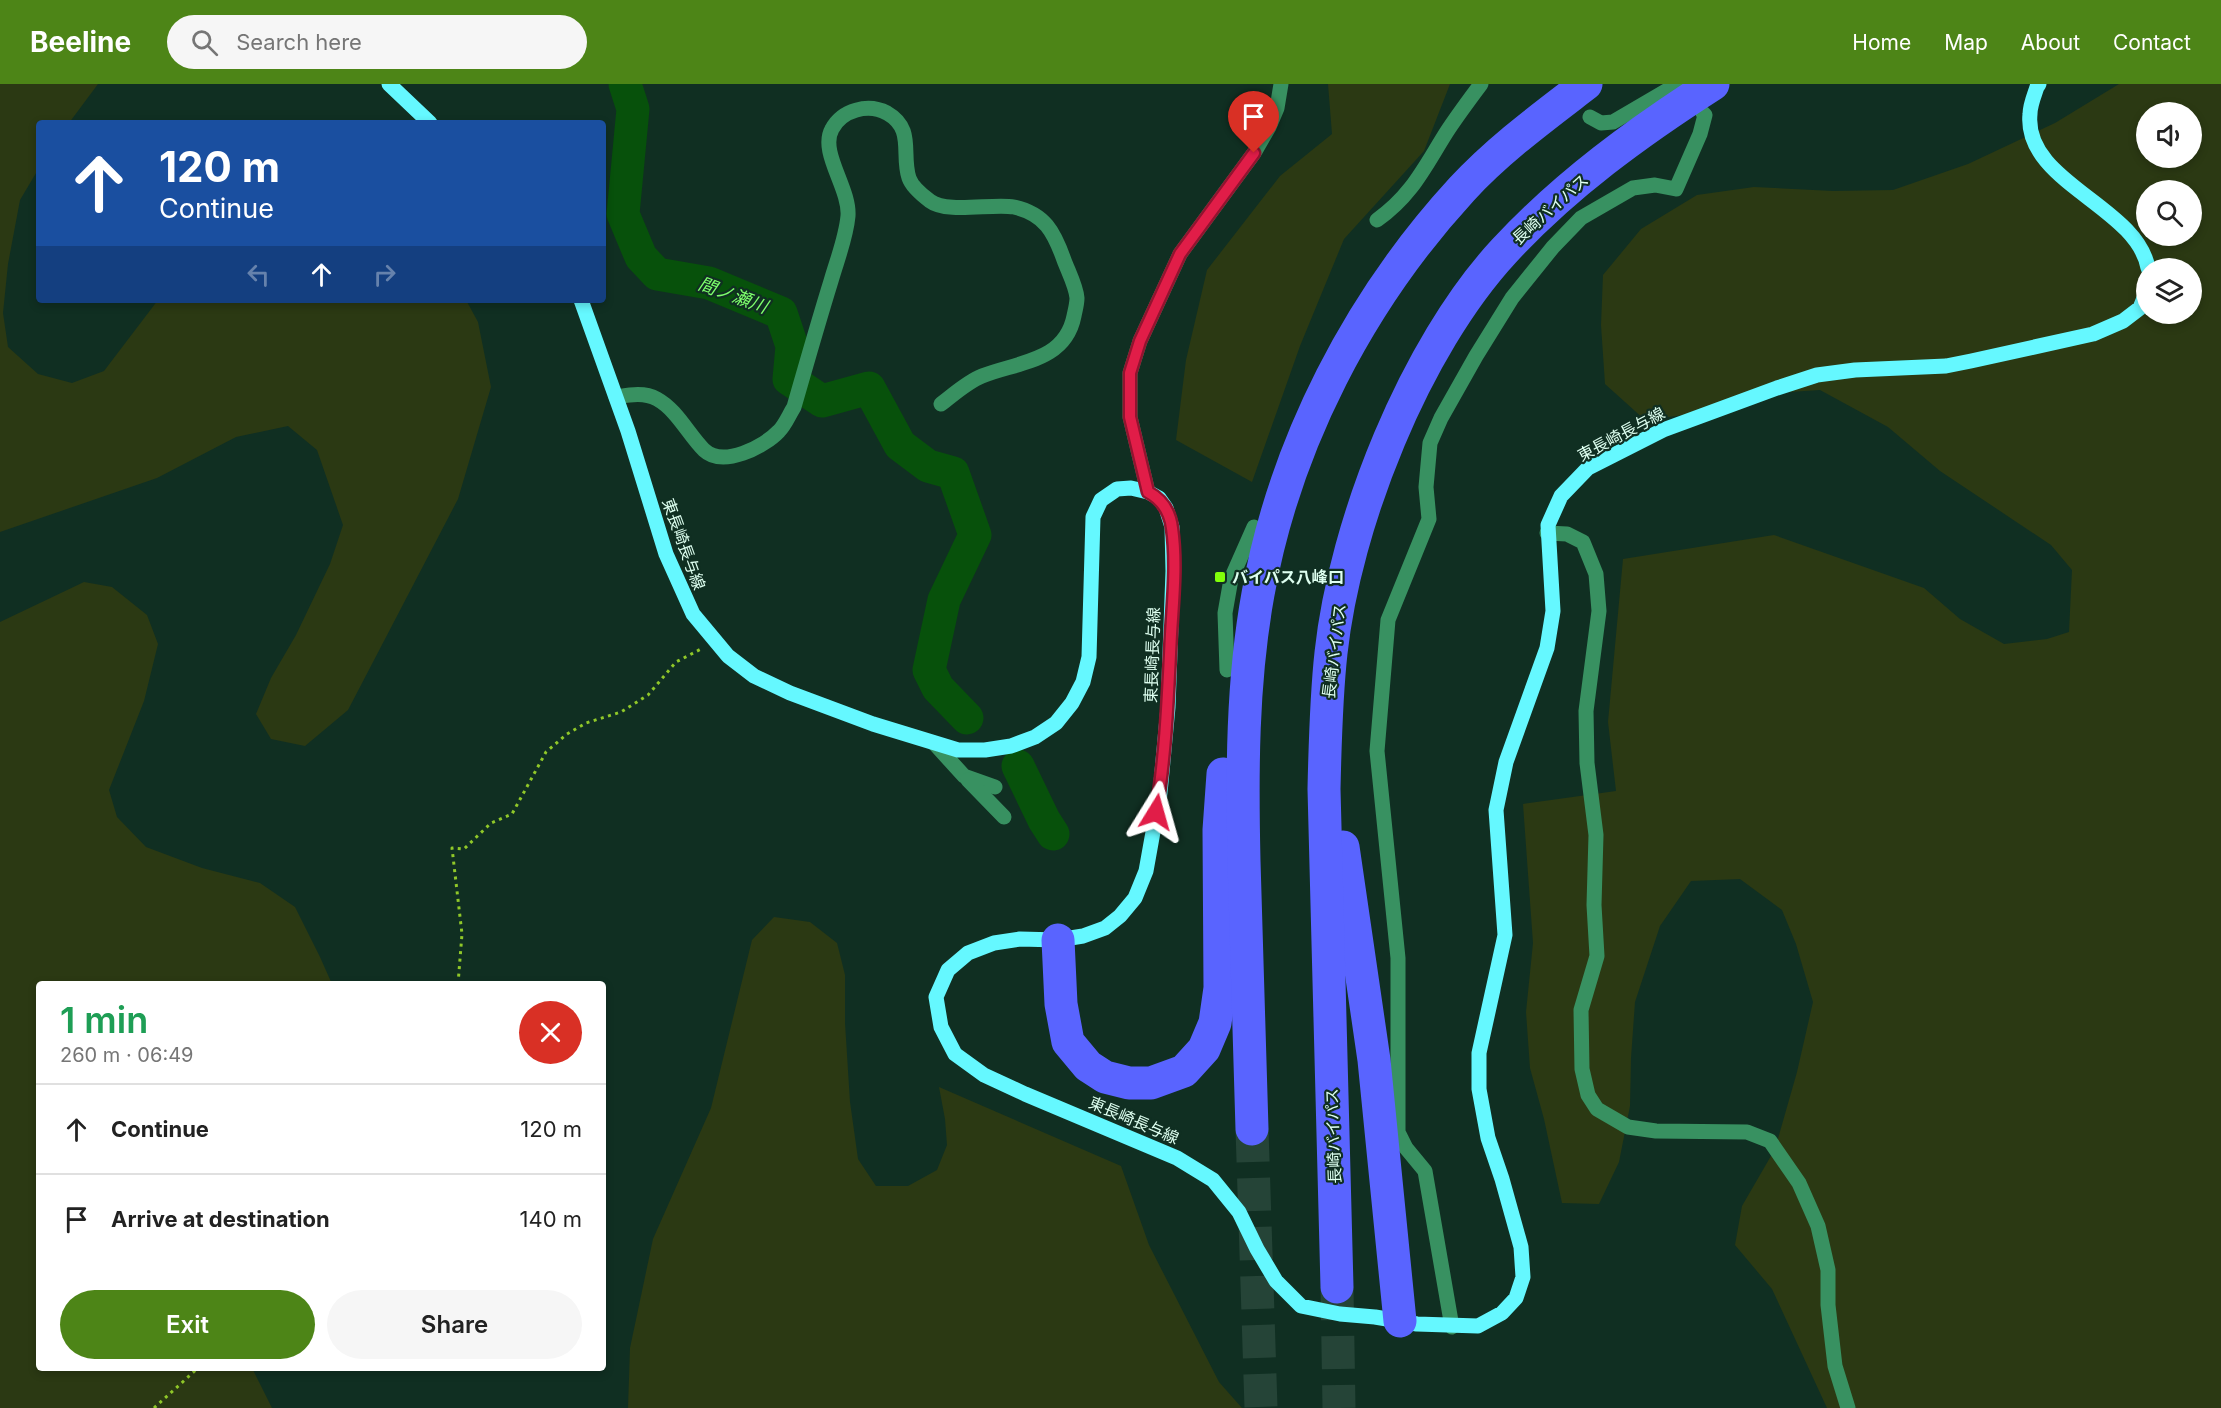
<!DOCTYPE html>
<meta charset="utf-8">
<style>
:root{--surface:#fff;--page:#f6f6f6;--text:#222;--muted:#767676;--line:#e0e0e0;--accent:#4d8517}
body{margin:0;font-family:Inter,"Noto Sans JP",sans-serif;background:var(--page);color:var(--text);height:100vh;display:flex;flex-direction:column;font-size:22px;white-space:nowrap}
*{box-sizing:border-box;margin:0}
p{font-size:20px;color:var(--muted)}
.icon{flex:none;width:33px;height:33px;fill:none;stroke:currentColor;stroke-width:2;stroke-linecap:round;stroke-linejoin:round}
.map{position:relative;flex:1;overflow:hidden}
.panel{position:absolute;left:36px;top:897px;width:570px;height:390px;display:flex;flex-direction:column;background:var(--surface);border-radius:6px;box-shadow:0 3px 9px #0003}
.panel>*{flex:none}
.top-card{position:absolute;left:36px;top:36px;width:570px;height:183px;border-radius:6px;box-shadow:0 3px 9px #0003;background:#1a4fa0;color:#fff;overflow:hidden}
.controls{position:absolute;left:2136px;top:18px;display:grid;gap:12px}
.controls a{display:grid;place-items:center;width:66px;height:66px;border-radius:50%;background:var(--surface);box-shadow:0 3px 9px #0003;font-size:30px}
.pin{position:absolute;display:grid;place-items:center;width:51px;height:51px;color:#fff;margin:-62px -26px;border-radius:50% 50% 50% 0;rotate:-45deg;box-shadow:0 0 6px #0007}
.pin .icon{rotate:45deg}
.me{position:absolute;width:66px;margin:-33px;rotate:8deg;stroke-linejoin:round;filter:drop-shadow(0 0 4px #0008)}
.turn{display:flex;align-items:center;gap:21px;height:126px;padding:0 24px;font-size:27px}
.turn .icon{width:78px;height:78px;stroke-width:2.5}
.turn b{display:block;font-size:42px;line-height:51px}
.lanes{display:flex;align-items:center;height:57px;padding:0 24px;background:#0003;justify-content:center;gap:30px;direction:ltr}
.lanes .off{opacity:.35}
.round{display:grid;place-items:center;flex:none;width:63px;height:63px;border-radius:32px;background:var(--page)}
.overview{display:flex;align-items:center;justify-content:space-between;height:102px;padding:0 24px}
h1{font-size:36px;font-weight:600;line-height:45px;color:#1e9e55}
.primary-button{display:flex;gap:12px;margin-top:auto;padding:12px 24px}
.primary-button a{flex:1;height:69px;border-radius:36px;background:var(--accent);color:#fff;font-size:24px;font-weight:600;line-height:69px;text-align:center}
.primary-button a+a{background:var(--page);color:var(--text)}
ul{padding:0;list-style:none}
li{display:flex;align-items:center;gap:18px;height:90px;padding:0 24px;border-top:2px solid var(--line)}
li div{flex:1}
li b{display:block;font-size:22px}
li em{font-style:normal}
header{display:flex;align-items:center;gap:36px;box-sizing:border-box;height:84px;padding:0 30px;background:var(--accent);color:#fff}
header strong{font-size:28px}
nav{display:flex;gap:33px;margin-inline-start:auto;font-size:21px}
.search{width:420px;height:54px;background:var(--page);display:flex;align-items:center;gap:15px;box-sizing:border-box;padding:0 21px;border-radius:33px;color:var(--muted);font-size:22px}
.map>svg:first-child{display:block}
.green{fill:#2b3913;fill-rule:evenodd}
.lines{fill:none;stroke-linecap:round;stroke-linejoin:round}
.river{stroke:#07510b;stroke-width:33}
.highway-tunnel{stroke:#254437;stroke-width:33;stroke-dasharray:33 16;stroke-linecap:butt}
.path{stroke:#90c829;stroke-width:3;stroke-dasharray:3 4.5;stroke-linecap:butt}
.minor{stroke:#389161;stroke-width:15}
.major{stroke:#65f8ff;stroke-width:15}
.highway{stroke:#5964ff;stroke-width:33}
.route-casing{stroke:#92132f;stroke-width:15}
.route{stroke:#e11d48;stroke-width:10}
.poi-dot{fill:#81ff0a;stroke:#102f22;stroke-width:2}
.labels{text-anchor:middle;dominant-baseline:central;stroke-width:4.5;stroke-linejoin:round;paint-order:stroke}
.street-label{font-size:16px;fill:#defff0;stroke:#102f22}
.poi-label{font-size:16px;font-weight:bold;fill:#defff0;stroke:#102f22;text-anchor:start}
.water-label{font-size:18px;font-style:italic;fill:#7eff6c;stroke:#102f22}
</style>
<header>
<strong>Beeline</strong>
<div class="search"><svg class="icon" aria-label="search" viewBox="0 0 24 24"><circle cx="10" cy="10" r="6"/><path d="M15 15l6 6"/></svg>Search here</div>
<nav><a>Home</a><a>Map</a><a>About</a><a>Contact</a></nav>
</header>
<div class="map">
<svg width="2221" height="1324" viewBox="0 0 2221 1324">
<rect width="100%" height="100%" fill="#102f22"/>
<!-- green -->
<g class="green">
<polygon points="0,0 98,0 69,39 39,39 39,84 20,116 8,180 3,229 8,263 38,290 72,299 104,287 158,216 466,216 478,238 491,303 458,415 348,626 305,662 271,655 256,630 271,594 296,551 330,480 343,441 317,366 288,342 236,353 157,394 0,448"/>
<polygon points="1328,0 1450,0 1424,67 1344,155 1300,262 1252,398 1176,356 1186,276 1207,186 1280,92 1332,50"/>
<path d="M2119,0H2221V1324H1827L1772,1205L1735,1161L1742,1122L1775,1065L1797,988L1813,918L1796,860L1782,826L1740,795L1691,797L1660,842L1635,918L1631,974L1630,1022L1619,1078L1599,1120L1562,1119L1544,1035L1530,984L1526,928L1533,859L1523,720L1616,707L1608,638L1623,475L1774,451L1924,504L1960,535L2004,560L2047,555L2069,548L2072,486L2051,461L1940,387L1888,343L1820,306L1761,310L1699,329L1645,336L1605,300L1601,241L1603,191L1641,145L1697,111L1754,103L1833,107L1893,106L1968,80L2055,39ZM2146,28H2192V74H2146ZM2146,106H2192V152H2146ZM2146,184H2192V230H2146Z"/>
<polygon points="84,498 112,503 147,531 158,560 144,617 109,706 117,733 146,763 202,784 260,799 295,823 320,873 332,900 39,900 39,1284 252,1284 272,1324 0,1324 0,538"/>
<polygon points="774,833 810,838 837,859 845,891 845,939 850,1018 858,1075 876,1102 908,1102 937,1086 947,1061 945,1035 939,1003 1121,1082 1149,1161 1219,1298 1242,1324 628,1324 630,1264 653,1155 711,1024 752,856"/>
</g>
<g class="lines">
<!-- river -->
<g class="river">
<polyline points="625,0 633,25 623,130 641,173 657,190 709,199 781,229 792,262 789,295 822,317 869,304 900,361 928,382 953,389 975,451 944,516 929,586 938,604 967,634"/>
<polyline points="1018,682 1044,736 1053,750"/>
</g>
<!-- highway-tunnel -->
<g class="highway-tunnel">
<polyline points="1252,1045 1261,1324"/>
<polyline points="1337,1203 1339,1324"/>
</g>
<!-- path -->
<g class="path">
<polyline points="458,900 462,850 452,764 464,765 491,739 512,730 546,668 567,650 586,639 621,628 648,611 676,578 701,565"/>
<polyline points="154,1324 198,1284"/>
</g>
<!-- minor -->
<g class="minor">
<polyline points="1590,33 1601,39 1613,38 1671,4 1683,6"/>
<path d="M1377,136C1412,111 1424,84 1446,49C1457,32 1469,16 1481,0"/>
<path d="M616,313C629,311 644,308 657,315C677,326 688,350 704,366C723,384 764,363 779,347C785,341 789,331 794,323C806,281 818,239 831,197C837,176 846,154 848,132C850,104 819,68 832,45C842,26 868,19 887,29C915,45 901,70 909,94C912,103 922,111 930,117C947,130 993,119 1014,123C1045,130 1054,148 1064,176C1068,187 1076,202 1077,214C1077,220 1075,227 1074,232C1065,278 1017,278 982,292C967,298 953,311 941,320"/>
<polyline points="1148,408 1130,333 1130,289 1140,257 1180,170 1254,69 1269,43 1277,24 1281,0"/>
<polyline points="1547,449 1567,450 1583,458 1596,490 1599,527 1586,627 1587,679 1596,751 1594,821 1597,872 1581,926 1582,985 1588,1011 1597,1025 1628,1043 1656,1047 1747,1048 1770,1057 1799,1099 1818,1142 1828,1186 1828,1221 1835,1282 1848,1324"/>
<polyline points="1227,586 1225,529 1231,495 1254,443"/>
<polyline points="934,659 964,692 995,703"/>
<polyline points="968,696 1004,733"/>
<polyline points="1452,1243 1425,1087 1406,1064 1398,1048 1398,874 1377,667 1388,536 1429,435 1426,403 1430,359 1441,334 1476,272 1512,214 1553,163 1581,134 1633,104 1655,101 1676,105 1700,50 1705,31 1703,29"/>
</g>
<!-- major -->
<g class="major">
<polyline points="389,0 430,39"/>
<path d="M2039,0L2037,3C2034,12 2030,21 2030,30C2023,98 2137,122 2148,184"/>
<polyline points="581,216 628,347 666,470 693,530 728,572 754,592 790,609 873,640 958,666 985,666 1011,662 1035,653 1056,639 1072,619 1083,598 1089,573 1093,433 1101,416 1117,405 1131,404 1148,408 1159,414 1166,424 1172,443 1173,487 1168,623 1160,709 1146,787 1135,814 1120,832 1105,844 1083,852 1058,856 1020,855 994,859 968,869 948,886 936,913 941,943 955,970 984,991 1025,1010 1177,1074 1213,1096 1239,1128 1257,1165 1276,1197 1301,1222 1340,1230 1375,1233 1417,1240 1478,1242 1502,1229 1516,1214 1523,1193 1521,1163 1502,1095 1488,1054 1479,1005 1479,969 1505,851 1496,726 1506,678 1547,564 1553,527 1548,441 1561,412 1588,384 1663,346 1777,304 1817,291 1855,286 1946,282 1971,277 2093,250 2123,237 2140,224 2146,209"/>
</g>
<!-- highway -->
<g class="highway">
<polyline points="1343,763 1374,976 1400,1237"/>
<polyline points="1058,856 1061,920 1068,958 1088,982 1105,993 1129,999 1151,999 1184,987 1204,965 1215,939 1220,904 1219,746 1223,690"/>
<path d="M1252,1045C1249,956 1246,867 1244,777C1242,689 1242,598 1258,510C1285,360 1359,217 1462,105C1499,65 1543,33 1586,0"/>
<path d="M1337,1203L1324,705C1325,660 1326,614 1331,569C1345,439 1415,263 1504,167C1565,101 1638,48 1713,0"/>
</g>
</g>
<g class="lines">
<defs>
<path id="route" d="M1156,728C1166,669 1168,610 1171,550C1173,516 1177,479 1172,444C1170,428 1163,416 1148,408L1130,333V289L1140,257L1180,170L1254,69"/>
</defs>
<!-- route casing -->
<use href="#route" class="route-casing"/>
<!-- route -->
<use href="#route" class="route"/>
</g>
<!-- markers -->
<rect class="poi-dot" x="1214" y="487" width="12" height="12" rx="3"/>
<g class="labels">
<!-- street labels -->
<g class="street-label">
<text transform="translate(1550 125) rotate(-42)">長崎バイパス</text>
<text transform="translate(1621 350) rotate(-28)">東長崎長与線</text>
<text transform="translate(684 460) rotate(70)">東長崎長与線</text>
<text transform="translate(1334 567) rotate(-83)">長崎バイパス</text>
<text transform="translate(1152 571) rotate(-88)">東長崎長与線</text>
<text transform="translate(1134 1036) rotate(23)">東長崎長与線</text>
<text transform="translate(1333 1052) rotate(-92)">長崎バイパス</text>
</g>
<!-- poi labels -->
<g class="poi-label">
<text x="1232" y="493">バイパス八峰口</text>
</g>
<!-- water labels -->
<g class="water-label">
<text transform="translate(733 211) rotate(20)">間ノ瀬川</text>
</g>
</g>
</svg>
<div class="controls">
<a><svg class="icon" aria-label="sound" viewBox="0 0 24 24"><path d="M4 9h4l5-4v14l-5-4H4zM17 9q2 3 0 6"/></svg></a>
<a><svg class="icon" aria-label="search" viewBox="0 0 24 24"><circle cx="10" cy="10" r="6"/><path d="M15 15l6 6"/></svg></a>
<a><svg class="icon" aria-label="layers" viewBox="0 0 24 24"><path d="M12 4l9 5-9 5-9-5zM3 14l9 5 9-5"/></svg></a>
</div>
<div class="pin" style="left:1254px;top:69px;background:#d93025"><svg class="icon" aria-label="arrive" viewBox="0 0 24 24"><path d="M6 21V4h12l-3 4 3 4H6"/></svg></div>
<svg class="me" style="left:1156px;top:728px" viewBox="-20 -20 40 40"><path d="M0-17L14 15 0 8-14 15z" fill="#e11d48" stroke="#fff" stroke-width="4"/></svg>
<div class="top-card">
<div class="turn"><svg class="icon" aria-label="ahead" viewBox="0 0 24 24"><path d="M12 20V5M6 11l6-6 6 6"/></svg><div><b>120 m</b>Continue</div></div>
<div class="lanes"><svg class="icon off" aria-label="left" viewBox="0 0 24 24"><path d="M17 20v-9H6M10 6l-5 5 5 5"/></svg><svg class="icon" aria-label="ahead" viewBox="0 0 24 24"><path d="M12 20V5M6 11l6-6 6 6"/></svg><svg class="icon off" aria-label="right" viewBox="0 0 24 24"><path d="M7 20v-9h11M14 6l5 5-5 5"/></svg></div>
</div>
<section class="panel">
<div class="overview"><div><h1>1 min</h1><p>260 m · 06:49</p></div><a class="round" style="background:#d93025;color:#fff"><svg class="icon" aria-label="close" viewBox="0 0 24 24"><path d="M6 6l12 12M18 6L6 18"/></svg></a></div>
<ul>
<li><svg class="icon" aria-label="ahead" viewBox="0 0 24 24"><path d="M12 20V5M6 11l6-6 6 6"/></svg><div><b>Continue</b></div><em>120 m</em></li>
<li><svg class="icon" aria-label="arrive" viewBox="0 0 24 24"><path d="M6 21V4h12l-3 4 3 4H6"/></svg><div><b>Arrive at destination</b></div><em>140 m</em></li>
</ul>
<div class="primary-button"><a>Exit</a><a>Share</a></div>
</section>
</div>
